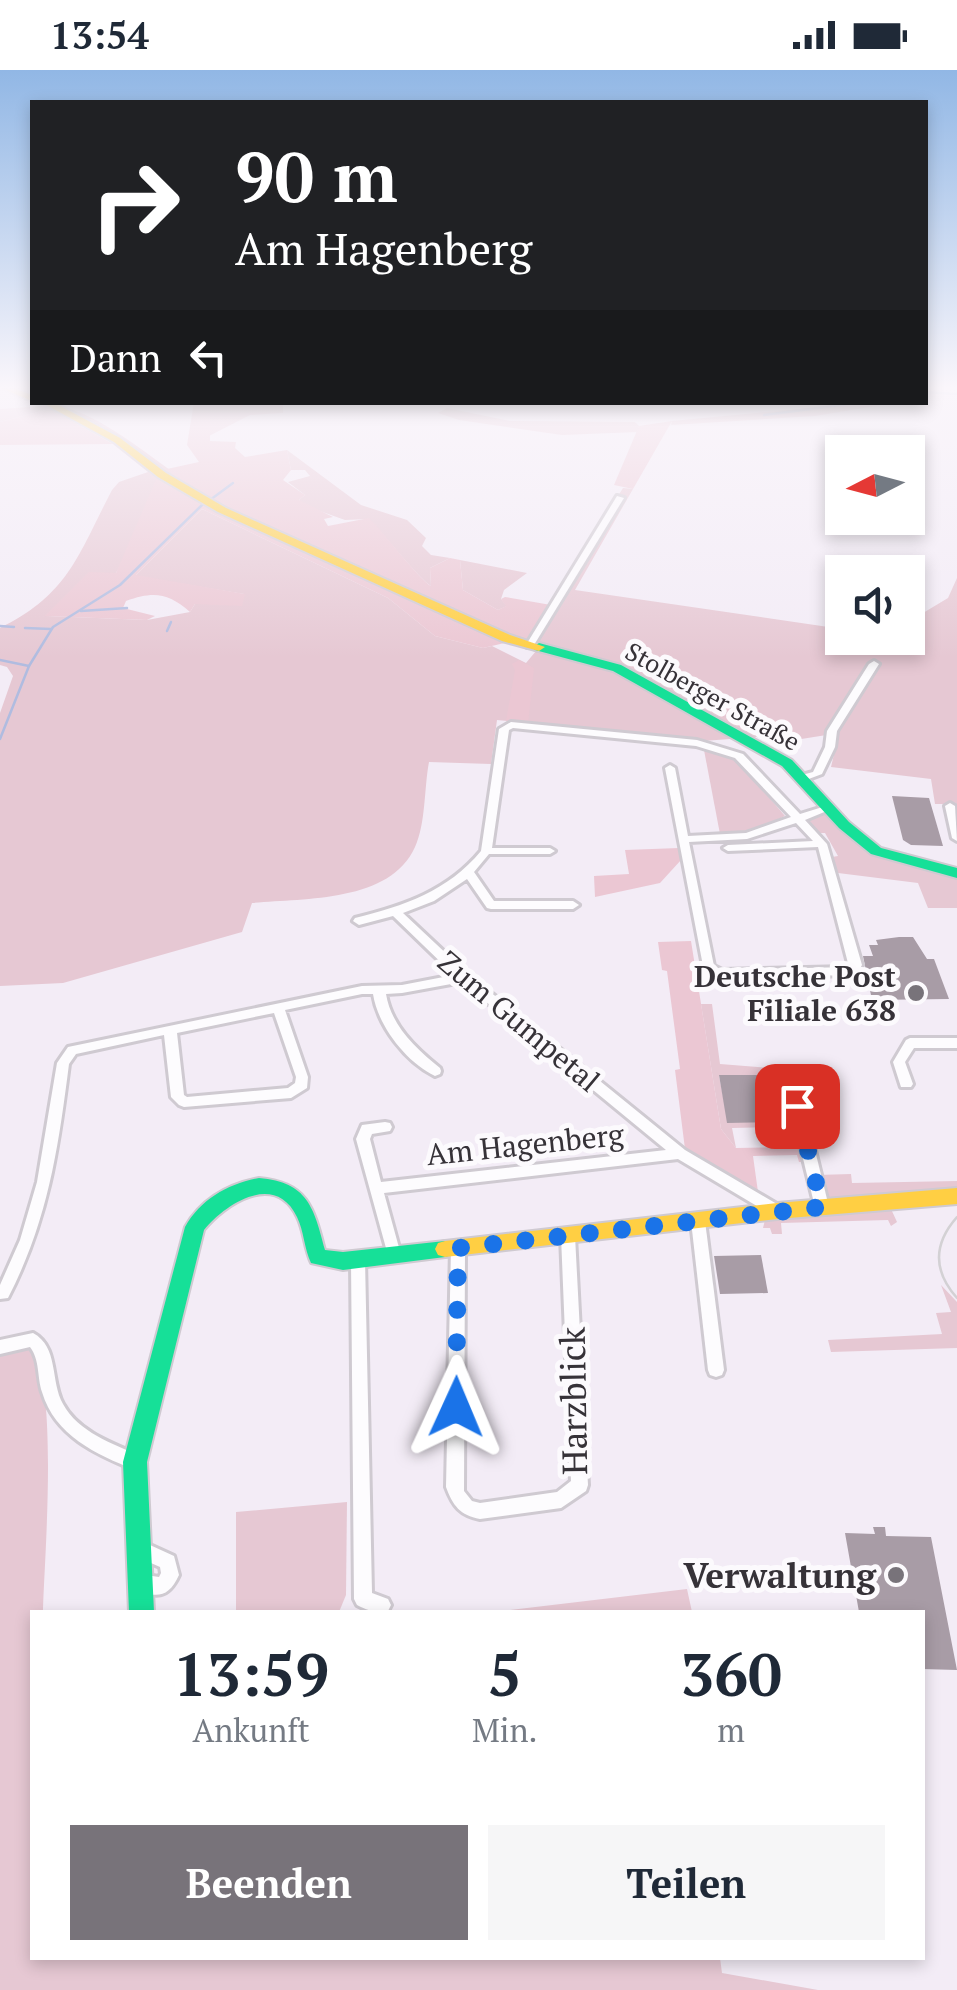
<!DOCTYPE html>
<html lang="de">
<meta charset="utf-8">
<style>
:root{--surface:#fff;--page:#f6f6f7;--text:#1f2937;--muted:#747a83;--accent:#78737a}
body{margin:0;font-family:"PT Serif",serif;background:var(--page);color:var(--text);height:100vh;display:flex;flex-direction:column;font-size:38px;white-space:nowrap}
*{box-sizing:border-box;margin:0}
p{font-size:32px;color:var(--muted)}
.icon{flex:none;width:55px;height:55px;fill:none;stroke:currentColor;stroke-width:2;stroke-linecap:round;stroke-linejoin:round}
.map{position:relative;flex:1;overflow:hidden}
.sheet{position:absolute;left:30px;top:1540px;width:895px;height:350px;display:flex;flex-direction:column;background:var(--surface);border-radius:0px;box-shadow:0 5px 15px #0003}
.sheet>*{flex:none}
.hud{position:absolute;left:30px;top:30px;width:898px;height:305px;border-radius:0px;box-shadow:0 5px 15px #0003;background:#202124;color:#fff;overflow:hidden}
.needle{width:65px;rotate:264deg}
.fabs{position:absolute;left:825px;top:365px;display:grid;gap:20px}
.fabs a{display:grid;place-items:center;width:100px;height:100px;border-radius:0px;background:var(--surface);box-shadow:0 5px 15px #0003;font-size:50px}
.pin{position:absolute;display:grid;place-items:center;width:85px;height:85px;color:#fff;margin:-42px;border-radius:20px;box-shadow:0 5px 15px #0006}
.me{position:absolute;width:110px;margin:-55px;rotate:1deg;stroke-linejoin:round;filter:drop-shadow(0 0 8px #0008)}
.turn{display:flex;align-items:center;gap:35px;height:210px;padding:0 40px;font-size:45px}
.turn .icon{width:130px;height:130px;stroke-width:2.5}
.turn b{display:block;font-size:70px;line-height:85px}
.then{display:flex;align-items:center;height:95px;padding:0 40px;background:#0003;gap:20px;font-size:38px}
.eta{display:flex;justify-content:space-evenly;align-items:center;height:170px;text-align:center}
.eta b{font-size:60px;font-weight:700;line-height:70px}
.primary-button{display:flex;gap:20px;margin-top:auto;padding:20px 40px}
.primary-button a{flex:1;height:115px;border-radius:0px;background:var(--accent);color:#fff;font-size:40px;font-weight:700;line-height:115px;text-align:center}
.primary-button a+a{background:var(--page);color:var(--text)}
.status{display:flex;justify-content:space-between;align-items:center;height:70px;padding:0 50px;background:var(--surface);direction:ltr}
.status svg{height:28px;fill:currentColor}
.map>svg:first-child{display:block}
.green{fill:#e6c8d3}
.forest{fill:#ebc7d3}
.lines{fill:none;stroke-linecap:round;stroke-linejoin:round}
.stream{stroke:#b0bce0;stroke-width:2.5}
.building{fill:#a89ca6}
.street-casing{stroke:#cfcad1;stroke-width:6}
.fast-casing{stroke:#cfcad1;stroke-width:4}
.slow-casing{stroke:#cfcad1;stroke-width:4}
.street{fill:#fdfcfe;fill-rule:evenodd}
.fast{fill:#16e098;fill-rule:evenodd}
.slow{fill:#ffcf43;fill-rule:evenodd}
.tram{stroke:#d3d1d4;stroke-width:2.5}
.route{stroke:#1a73e8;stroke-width:18;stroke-dasharray:0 32.4}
.poi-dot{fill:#78737a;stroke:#fcfafd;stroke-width:4}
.labels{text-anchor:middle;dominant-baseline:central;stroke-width:10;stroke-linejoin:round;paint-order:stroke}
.far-street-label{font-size:25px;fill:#363238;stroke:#fcfafd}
.poi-label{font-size:30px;font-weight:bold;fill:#363238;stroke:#fcfafd;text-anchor:end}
.street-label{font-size:30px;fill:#363238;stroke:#fcfafd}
.near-street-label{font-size:35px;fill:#363238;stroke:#fcfafd}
.near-poi-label{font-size:35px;font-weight:bold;fill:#363238;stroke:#fcfafd;text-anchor:end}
</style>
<div class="status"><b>13:54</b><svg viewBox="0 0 49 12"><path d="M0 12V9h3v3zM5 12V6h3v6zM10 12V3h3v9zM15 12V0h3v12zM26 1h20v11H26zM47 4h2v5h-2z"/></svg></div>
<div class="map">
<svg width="957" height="1920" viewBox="0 0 957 1920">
<rect width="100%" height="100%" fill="#f3ecf6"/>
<!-- green -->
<g class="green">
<path d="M37,333C86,333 134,375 173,402L116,503L82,510L47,546L147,550L190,542L195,534L244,524L135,506L202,439L388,528L435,566L483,578L492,576L526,593L536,581L507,573L531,567L623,418L633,419L575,520L842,559V568H908V552L948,528L957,508V734H935L931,709L831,697L839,663L770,674L757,667L703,671L497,650L491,694L429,692C424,718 426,753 415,777C390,833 303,828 252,833L242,862L63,913L0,916V643L13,606L7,597L0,595V558C69,524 78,485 112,420L119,412L148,402L104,367L50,339L0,352V339L44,336Z"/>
<polygon points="210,333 283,333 283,343 250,345 209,366"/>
<polygon points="860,333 894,333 815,346 671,355 672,351"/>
<polygon points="447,338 510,351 635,352 639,356 638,362 562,365 459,350 438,343"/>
<path d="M287,380L361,435L407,450L426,468L422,476L431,485L450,488L430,498L431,516C421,511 382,462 369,449L345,450L303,435L299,430L305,425L288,412L310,406L305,400H291Z"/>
<polygon points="460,490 527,503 504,520 501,529 507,536 498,540 463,520"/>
<polygon points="704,680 738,691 785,746 749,763 720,764"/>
<polygon points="824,743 890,789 957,807 957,838 928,838 918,813 838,803 832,787 838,786 825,763 816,763 806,750 809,746"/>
<polygon points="701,934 712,934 720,994 772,998 777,1032 772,1032 765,1005 719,1006 728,1052 776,1052 773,1057 732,1058 736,1078 721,1059"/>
<polygon points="851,1104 852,1113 957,1111 957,1119 823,1128 817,1105"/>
<polygon points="891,1139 897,1152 891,1156 888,1150 781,1153 782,1164 772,1164 770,1158 763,1158 765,1150"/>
<polygon points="941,1215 957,1232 957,1278 831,1282 828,1270 942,1264 936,1243 951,1242"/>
<path d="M29,1274C60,1307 44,1490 43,1542H32V1888H720L722,1903L818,1920H0V1285Z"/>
<polygon points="347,1432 346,1525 339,1542 236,1542 236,1442"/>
<polygon points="687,1519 692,1542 493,1542"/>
</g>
<!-- forest -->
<g class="forest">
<path d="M194,332L210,333V371L236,372L235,378L245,387L287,380L291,400L283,410L305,425L299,430L333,447L324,449L328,456L369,448C384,463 420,510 431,516L430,498L450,488L460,490L463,520L498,540L506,536L501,529L505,527L551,535L531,567L483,578L435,566L388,528L202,439L136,505L245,524L242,536L195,534L190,542C168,523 154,521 126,531L123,538L155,546L147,550L45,546L89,502L116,503L157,407L172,403L167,399L199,392L187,375Z"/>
<polygon points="50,339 113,374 0,375 0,352"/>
<polygon points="672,351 633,419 614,415 639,356"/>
<polygon points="519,590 534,598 528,654 506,651 515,600 512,594"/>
<polygon points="679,778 681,790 660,813 595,827 594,806 629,804 625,780"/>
<polygon points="691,871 721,1059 736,1078 801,1077 804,1092 799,1092 797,1085 753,1086 758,1122 685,1079 675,1000 680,999 667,901 662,900 658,872"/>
</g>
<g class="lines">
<!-- stream -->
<g class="stream">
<polyline points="925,322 957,324"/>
<polyline points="764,345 864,332"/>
<polyline points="210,430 233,413"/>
<polyline points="81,541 127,538"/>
<polyline points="0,556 14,557"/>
<polyline points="25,558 51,559"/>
<polyline points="167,561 171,552"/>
<polyline points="0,590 29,596"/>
<polyline points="0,669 29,596 53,557 120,515 202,435"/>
</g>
</g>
<!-- building -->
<g class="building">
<polygon points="892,726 929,728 943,776 911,775 903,770"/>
<polygon points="899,867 913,867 927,889 934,889 949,929 872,930 863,886 873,886 869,875 878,875 876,870"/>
<polygon points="719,1005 766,1005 776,1052 727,1053"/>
<polygon points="761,1185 768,1223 720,1224 714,1186"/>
<polygon points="873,1457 885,1457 886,1466 931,1467 957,1600 922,1599 922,1542 859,1542 845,1463 875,1464"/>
</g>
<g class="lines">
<defs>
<g id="street">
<polygon points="617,426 624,428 534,575 527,577 526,575"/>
<polygon points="874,591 879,594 837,661 835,677 822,704 806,710 798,710 798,706 813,702 825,677 827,661 869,594"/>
<path d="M511,652L697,670L743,684L800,744L829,735L834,738L805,750L827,774L862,895L857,904L853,905L720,908L704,901L665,698L670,695L675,698L688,766L746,763L791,747L735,688L696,676L513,658L509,660L492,778H550L555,781L550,784H489L474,802L494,831H573L579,835L573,839H491L487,838L467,809L434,831L403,843L468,904L685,1080L782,1137L784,1141L782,1145L777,1147L772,1145L678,1089L384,1123L401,1185L399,1189L394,1191L389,1189L356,1069L362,1055L385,1052L390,1053L392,1057L390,1061L372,1064L370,1069L381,1112L666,1080L462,912L402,923L386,924C391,955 415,978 440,998L441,1001L440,1004L435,1006C406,992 378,956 373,924H362L285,940L308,1007L307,1018L291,1028L184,1037L179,1035L171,1027L164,965L76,984L69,994C58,1080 48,1150 8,1228L0,1229V1215L20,1170L37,1112L57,993L68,977L362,916L402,915L454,905L393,846L359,855L353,851L355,848C404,836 448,821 481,781L499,659ZM796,753L813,771L728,775L723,778L728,781L818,777L849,897L722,900L714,896L689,772L747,769ZM274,943L296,1007L295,1013L288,1018L187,1027L184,1025L177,963Z"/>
<polygon points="950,733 955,736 957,771 952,768 945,736"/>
<polygon points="910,968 957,968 957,978 914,978 905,992 913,1014 911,1017 901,1017 893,992 906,970"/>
<polygon points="795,1023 800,1025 802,1028 829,1137 827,1141 822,1143 817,1141 815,1137 788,1028 790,1025"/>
<polygon points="698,1145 703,1147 705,1151 724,1300 722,1305 716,1307 710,1305 708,1300 691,1151 693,1147"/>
<path d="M568,1160L573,1162L575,1166L588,1415L586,1421L561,1438L480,1449C460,1445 453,1436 446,1417L451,1178L453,1174L458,1172L463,1174L465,1178L464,1421L472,1431L480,1433L557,1422L571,1411L561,1166L563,1162Z"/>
<path d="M358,1184L363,1186L365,1190L372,1523L388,1529L391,1535L388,1541C377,1544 367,1540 357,1535L354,1529L351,1190L353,1186Z"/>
<path d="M33,1263C59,1277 50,1311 63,1334C78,1362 113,1374 141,1386L143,1392L141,1398L135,1400C96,1384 55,1366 42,1322C37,1307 40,1290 30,1277L0,1284V1270Z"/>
<path d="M139,1470L174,1486L179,1505C168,1529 156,1528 133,1519L130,1513L133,1507L139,1504L159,1507L161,1503L160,1497L133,1485L130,1479L133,1473Z"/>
</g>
<g id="fast">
<polygon points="539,573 621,595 792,690 849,752 881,778 957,798 957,808 871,784 839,758 782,696 613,601 535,580 533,577"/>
<path d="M259,1108C308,1112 314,1138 325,1180L343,1182L445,1171L452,1173L455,1179L452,1185L445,1187L343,1200L311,1193C304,1178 304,1161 297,1147C275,1101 225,1134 204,1160L147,1392L154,1542H129L123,1392L185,1157C201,1129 228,1114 259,1108Z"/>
</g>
<g id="slow">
<polygon points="3,319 16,319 32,325 32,331"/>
<polygon points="41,332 53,332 120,368 166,403 226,438 510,565 545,577 539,581 502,571 218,442 158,407 114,372"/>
<polygon points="957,1118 957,1134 777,1149 445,1187 438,1185 435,1179 438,1173 445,1171 777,1133"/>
</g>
</defs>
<!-- street casing -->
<use href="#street" class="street-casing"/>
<!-- fast casing -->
<use href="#fast" class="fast-casing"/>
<!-- slow casing -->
<use href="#slow" class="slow-casing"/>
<!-- street -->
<use href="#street" class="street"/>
<!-- fast -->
<use href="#fast" class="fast"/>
<!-- slow -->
<use href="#slow" class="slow"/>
<!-- tram -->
<path class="tram" d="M957,1147C933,1174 933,1201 957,1228"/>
</g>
<!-- sky -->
<linearGradient id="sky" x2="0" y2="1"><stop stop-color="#91b7e5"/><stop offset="0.54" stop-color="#faf6fb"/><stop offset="1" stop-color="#faf6fb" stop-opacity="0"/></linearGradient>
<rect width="957" height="588" fill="url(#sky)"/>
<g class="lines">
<!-- route -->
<polyline class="route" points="456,1337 458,1178 822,1137 797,1036"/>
</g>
<!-- markers -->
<g class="poi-dot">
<circle cx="916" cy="923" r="10"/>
<circle cx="896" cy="1505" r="10"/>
</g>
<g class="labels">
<!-- far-street labels -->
<g class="far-street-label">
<text transform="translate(713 626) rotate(29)">Stolberger Straße</text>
</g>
<!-- poi labels -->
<g class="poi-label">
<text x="896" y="906">Deutsche Post<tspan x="896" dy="34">Filiale 638</tspan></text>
</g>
<!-- street labels -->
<g class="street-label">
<text transform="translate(519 951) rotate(40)">Zum Gumpetal</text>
<text transform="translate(525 1074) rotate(-6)">Am Hagenberg</text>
</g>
<!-- near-street labels -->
<g class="near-street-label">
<text transform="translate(573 1331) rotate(-91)">Harzblick</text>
</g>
<!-- near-poi labels -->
<g class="near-poi-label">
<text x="876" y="1505">Verwaltung</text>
</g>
</g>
</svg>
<div class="fabs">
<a><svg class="needle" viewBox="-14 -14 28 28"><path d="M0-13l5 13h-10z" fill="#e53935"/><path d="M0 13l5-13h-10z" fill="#747a83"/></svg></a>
<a><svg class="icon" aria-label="sound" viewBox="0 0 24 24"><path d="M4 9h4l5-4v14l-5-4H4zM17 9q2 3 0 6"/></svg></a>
</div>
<div class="pin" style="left:797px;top:1036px;background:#d93025"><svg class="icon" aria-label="arrive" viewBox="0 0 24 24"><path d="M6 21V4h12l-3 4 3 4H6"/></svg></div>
<svg class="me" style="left:456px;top:1337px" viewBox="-20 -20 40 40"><path d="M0-17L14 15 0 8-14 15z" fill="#1a73e8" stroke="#fff" stroke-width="4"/></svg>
<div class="hud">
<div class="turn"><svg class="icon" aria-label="right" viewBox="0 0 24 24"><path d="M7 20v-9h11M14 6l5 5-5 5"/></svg><div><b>90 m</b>Am Hagenberg</div></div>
<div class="then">Dann<svg class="icon" aria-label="left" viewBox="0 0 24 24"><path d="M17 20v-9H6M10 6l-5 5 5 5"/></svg></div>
</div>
<section class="sheet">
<div class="eta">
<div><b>13:59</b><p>Ankunft</p></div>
<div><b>5</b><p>Min.</p></div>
<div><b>360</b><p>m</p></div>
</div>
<div class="primary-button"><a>Beenden</a><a>Teilen</a></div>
</section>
</div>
